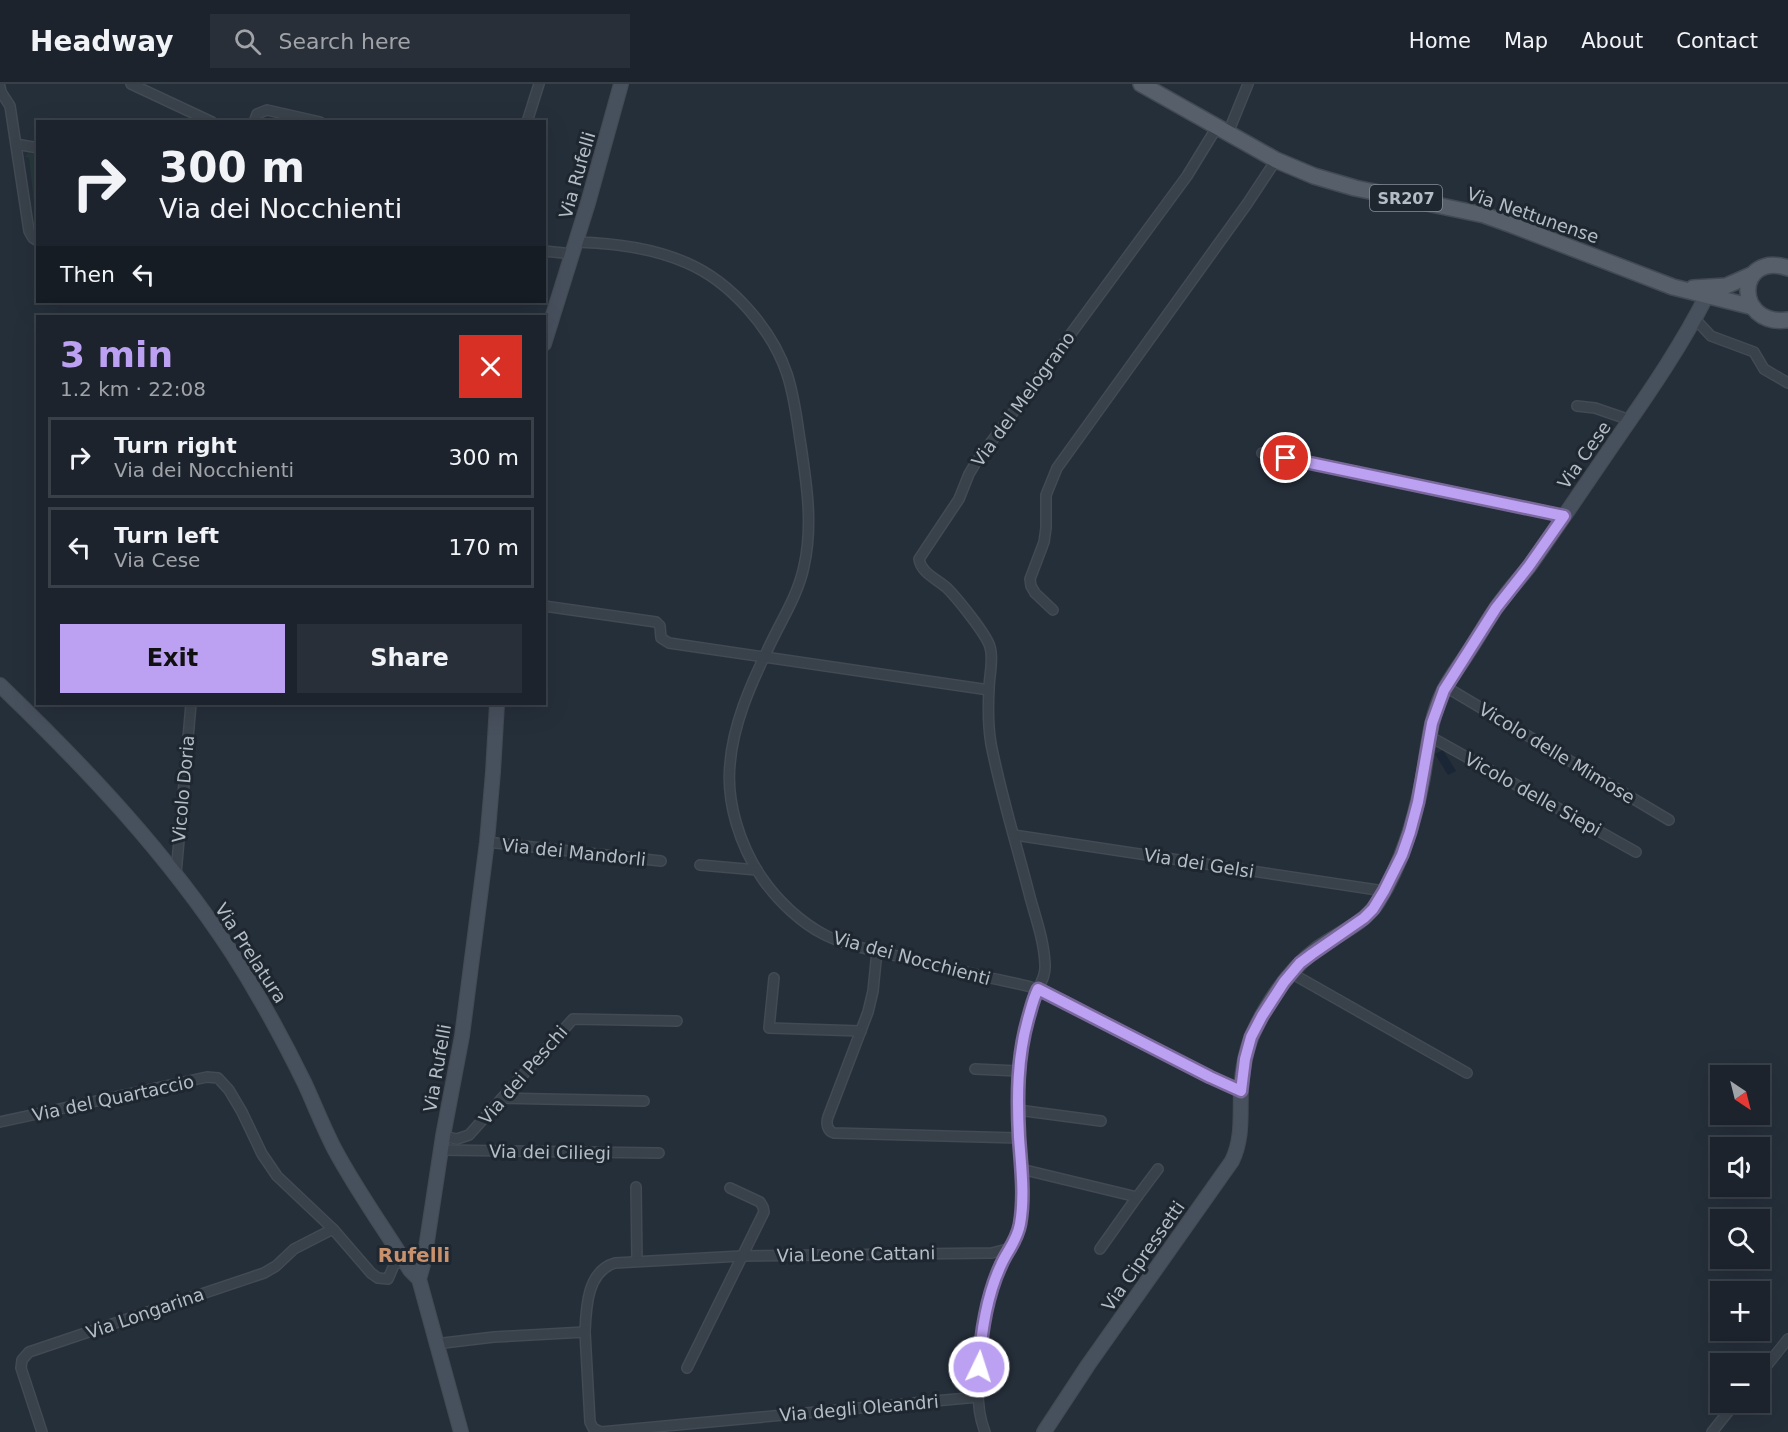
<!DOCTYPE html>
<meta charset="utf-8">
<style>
:root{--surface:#1c232c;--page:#292f38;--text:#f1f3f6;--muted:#a0a4a9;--line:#3a4048;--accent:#bca0f2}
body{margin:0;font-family:"DejaVu Sans",sans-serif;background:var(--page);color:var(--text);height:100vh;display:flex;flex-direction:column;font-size:22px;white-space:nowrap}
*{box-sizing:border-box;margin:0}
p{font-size:20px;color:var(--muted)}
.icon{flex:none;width:33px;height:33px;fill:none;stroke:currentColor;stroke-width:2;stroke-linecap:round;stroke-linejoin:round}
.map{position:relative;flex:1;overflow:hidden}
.drawer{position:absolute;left:36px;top:231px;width:510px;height:390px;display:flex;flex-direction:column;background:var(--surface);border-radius:0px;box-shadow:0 6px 24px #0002,0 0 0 2px var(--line)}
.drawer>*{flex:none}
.banner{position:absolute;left:36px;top:36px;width:510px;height:183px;border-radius:0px;box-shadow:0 6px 24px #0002,0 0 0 2px var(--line);background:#1c232c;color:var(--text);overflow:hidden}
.needle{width:39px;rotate:145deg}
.tools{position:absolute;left:1710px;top:981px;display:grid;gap:12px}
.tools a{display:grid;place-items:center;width:60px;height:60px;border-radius:0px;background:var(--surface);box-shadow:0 6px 24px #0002,0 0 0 2px var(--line);font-size:30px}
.pin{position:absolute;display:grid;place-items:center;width:51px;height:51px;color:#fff;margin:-26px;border:3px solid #fff;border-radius:50%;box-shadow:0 2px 6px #0007}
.me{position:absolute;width:66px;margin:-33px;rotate:4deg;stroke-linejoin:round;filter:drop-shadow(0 0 4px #0008)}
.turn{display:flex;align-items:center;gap:21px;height:126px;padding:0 24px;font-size:27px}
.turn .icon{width:78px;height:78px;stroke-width:2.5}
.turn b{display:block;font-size:42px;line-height:51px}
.then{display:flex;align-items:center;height:57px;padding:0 24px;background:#0003;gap:12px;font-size:22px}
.round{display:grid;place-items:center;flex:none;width:63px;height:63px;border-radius:0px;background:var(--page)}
.headline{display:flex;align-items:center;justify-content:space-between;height:102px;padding:0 24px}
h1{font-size:36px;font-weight:700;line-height:45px;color:var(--accent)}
.action{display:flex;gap:12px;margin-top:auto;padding:12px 24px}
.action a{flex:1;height:69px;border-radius:0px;background:var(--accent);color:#111;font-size:24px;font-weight:700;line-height:69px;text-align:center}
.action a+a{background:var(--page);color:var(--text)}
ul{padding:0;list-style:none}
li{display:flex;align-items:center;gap:18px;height:81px;margin:0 12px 9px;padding:0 12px;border:3px solid var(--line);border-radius:0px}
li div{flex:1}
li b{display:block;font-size:22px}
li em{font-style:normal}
header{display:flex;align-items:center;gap:36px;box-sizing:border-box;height:84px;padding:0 30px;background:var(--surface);border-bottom:2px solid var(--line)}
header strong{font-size:28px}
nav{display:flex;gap:33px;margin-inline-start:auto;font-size:21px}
.search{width:420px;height:54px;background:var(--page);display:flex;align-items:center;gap:15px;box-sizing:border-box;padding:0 21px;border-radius:0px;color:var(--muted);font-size:22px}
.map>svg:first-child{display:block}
.green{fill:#27393b}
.water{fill:#1a2636}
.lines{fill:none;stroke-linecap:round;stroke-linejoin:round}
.street-casing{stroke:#424a53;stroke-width:12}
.secondary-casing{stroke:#424a53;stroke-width:16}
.primary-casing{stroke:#424a53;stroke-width:18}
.street{stroke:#39414a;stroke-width:9}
.secondary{stroke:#47505d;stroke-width:14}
.primary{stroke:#57606a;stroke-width:15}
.route-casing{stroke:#7a689d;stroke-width:15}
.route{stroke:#bca0f2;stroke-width:10}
.labels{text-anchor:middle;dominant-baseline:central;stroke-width:6;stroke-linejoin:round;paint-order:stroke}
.shield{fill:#1e262f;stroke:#878f99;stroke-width:1.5}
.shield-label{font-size:16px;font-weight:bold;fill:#b4bcc6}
.street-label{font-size:18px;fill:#b4bcc6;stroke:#1e262f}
.neighbourhood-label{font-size:20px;font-weight:bold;fill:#c9916c;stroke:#1e262f}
</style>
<header>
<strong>Headway</strong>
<div class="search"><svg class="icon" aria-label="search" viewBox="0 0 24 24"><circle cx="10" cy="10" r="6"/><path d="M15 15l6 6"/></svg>Search here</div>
<nav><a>Home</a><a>Map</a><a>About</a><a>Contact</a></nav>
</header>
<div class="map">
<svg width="1788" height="1348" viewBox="0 0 1788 1348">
<rect width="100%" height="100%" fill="#252f3a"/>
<!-- green -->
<polygon class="green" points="28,69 37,71 37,145 29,74 25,73"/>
<!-- water -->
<polygon class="water" points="1443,666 1456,687 1448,691 1435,670"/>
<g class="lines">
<defs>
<g id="street">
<polyline points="131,0 212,38"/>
<polyline points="0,3 1,8 10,22 29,147 33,154 38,157"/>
<polyline points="254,38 257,30 267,26 320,38"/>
<polyline points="527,38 539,0"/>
<polyline points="1228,49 1248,0"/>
<polyline points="16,60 38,64"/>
<path d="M577,158C614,159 653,164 687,179C731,198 772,245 787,290C795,314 797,338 801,362C807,402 813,442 804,482C798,512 780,538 767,567C750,602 733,641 730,680C726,718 740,762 762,794C777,816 801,839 825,851C845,861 868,865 889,870C922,878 954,885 986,893C1004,897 1022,900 1038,905C1061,913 1083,927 1104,938C1149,961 1194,986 1241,1007"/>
<polyline points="544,167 573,170"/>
<polyline points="1695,235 1711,252 1754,268 1764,285 1788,299"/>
<polyline points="1577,322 1595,324 1630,336"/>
<polyline points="1262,369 1564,432"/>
<polyline points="544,522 656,538 660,542 661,554 669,559 989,606"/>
<polyline points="1053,526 1035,509 1031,502 1030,495 1044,458 1046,444 1046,411 1057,384 1247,120 1276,76"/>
<polyline points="1446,603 1669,736"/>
<polyline points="1429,652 1636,768"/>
<polyline points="1014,751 1384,807"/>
<polyline points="487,758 661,777"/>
<polyline points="700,781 757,786"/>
<polyline points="176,790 191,620"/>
<path d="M877,867L873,907L868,928L828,1033C826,1039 827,1047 834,1049L1019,1054"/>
<polyline points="1291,889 1467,989"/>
<polyline points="774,894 769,944 861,947"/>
<polyline points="975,985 1019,987"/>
<polyline points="502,1014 644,1017"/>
<polyline points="1018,1026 1101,1037"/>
<polyline points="0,1038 207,993 218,994 229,1006 242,1028 262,1070 277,1092 333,1145 371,1189 378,1194 388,1195 394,1181 404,1176"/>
<polyline points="443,1052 457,1055 469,1051 573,935 677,937"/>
<polyline points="441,1066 659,1069"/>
<polyline points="1021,1085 1137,1113 1100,1165"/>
<polyline points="636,1103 637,1177"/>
<polyline points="1137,1113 1158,1085"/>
<path d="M585,1248C586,1224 587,1187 615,1179L741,1172L992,1169L1011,1164"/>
<polyline points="435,1260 494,1253 585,1248 590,1338 593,1344 601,1348 978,1313"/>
<polyline points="687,1284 764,1128 763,1123 760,1118 730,1104"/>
<polyline points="1760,1290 1788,1255"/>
<polyline points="42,1348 21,1284 22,1276 29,1268 264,1189 276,1182 294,1165 333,1145"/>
<path d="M985,1348C969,1310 983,1218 1001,1181C1008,1166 1017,1156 1020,1139C1023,1123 1022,1105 1021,1089C1020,1044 1014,999 1023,955C1025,942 1029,927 1034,915C1038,902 1046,894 1045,880C1044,857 1036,835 1030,813C1017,762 1001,711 991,660C988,642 988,623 989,605C989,592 994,576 990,563C987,551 957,514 947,504C937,495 921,489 919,475L959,415L969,390L975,380L1187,92L1217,43"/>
<polyline points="1712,1348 1736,1318"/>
</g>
<g id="secondary">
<polyline points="544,260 588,119 621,0"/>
<path d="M0,601C85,683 167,769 232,869C259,911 283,955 305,1000C315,1022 324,1045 335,1066C357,1107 385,1146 410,1186L419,1195"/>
<polyline points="461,1348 419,1195 424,1177 443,1052 462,952 487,758 493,688 497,620"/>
<path d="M1044,1348L1088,1281L1232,1077C1243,1054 1240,1032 1241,1007C1242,986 1246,963 1256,943C1271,913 1291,884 1318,864C1339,849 1364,840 1378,818C1402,779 1414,739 1423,694C1428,664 1430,633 1444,606C1451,592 1461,580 1469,567C1481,549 1491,529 1505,512C1513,501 1523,491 1531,480C1562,436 1592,391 1623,346C1653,303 1682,260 1706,213"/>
</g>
<g id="primary">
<polyline points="1141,0 1276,76 1314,92 1355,104 1484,131 1512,141 1673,203 1753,223"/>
<path d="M1788,184C1736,166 1733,243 1788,236"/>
<polyline points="1693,204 1726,202 1751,191"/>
</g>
</defs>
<!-- street casing -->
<use href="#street" class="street-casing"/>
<!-- secondary casing -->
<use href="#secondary" class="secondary-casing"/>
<!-- primary casing -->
<use href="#primary" class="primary-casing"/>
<!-- street -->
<use href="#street" class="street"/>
<!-- secondary -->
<use href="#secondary" class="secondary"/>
<!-- primary -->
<use href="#primary" class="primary"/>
</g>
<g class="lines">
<defs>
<path id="route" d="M979,1283C981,1249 986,1213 1001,1181C1007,1167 1017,1157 1020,1140C1025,1112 1021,1082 1019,1053C1017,1014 1017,974 1028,935C1031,925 1033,915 1038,905L1210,993L1241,1007L1245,975L1251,953L1262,932L1284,898L1300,879L1312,870L1364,834L1373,825L1384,807L1402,771L1410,748L1418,718L1432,639L1444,606L1496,524L1529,482L1564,432L1286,374"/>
</defs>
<!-- route casing -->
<use href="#route" class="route-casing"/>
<!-- route -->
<use href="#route" class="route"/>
</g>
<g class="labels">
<!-- shield labels -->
<rect class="shield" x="1370" y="101" width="72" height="26" rx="4.5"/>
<g class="shield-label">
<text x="1406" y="114">SR207</text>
</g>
<!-- street labels -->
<g class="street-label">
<text transform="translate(577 91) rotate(-74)">Via Rufelli</text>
<text transform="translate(1533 131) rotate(19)">Via Nettunense</text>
<text transform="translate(1023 315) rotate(-54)">Via del Melograno</text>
<text transform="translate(1584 371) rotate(-55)">Via Cese</text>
<text transform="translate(1557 669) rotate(31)">Vicolo delle Mimose</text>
<text transform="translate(183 705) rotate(-85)">Vicolo Doria</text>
<text transform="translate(1533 710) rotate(29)">Vicolo delle Siepi</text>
<text transform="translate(574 768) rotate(6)">Via dei Mandorli</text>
<text transform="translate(1199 779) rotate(9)">Via dei Gelsi</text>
<text transform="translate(251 869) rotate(57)">Via Prelatura</text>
<text transform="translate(912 874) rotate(15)">Via dei Nocchienti</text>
<text transform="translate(437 984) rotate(-80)">Via Rufelli</text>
<text transform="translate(523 991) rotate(-49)">Via dei Peschi</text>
<text transform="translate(113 1014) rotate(-12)">Via del Quartaccio</text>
<text transform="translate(550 1068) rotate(1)">Via dei Ciliegi</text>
<text transform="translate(856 1170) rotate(-1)">Via Leone Cattani</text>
<text transform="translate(1143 1172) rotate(-55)">Via Cipressetti</text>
<text transform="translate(145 1229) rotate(-19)">Via Longarina</text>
<text transform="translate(859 1324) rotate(-5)">Via degli Oleandri</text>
</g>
<!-- neighbourhood labels -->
<g class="neighbourhood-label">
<text x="414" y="1171">Rufelli</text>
</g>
</g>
</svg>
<div class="tools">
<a><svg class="needle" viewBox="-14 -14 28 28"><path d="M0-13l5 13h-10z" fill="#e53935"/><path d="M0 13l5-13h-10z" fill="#a0a4a9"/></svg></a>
<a><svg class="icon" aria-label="sound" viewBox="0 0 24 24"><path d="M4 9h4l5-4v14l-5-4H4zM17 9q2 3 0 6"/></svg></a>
<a><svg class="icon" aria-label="search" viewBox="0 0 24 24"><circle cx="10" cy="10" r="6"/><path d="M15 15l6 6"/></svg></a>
<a>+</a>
<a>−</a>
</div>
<div class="pin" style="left:1286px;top:374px;background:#d93025"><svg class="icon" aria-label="arrive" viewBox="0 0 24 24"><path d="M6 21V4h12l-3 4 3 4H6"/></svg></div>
<svg class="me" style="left:979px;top:1283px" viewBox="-20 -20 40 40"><circle r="17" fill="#bca0f2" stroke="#fff" stroke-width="3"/><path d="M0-11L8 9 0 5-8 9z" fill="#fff"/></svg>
<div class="banner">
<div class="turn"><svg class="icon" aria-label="right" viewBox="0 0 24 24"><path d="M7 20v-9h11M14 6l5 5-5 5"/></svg><div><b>300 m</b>Via dei Nocchienti</div></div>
<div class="then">Then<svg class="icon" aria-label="left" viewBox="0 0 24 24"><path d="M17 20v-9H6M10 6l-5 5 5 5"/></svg></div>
</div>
<section class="drawer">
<div class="headline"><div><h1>3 min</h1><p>1.2 km · 22:08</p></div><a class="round" style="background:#d93025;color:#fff"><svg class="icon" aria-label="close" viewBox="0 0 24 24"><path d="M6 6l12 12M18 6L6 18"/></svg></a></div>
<ul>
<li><svg class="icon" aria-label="right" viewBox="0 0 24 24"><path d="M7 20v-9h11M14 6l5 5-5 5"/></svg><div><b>Turn right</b><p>Via dei Nocchienti</p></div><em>300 m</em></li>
<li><svg class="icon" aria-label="left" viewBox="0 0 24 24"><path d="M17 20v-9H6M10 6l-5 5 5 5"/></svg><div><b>Turn left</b><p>Via Cese</p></div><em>170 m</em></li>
</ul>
<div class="action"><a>Exit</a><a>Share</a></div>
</section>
</div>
